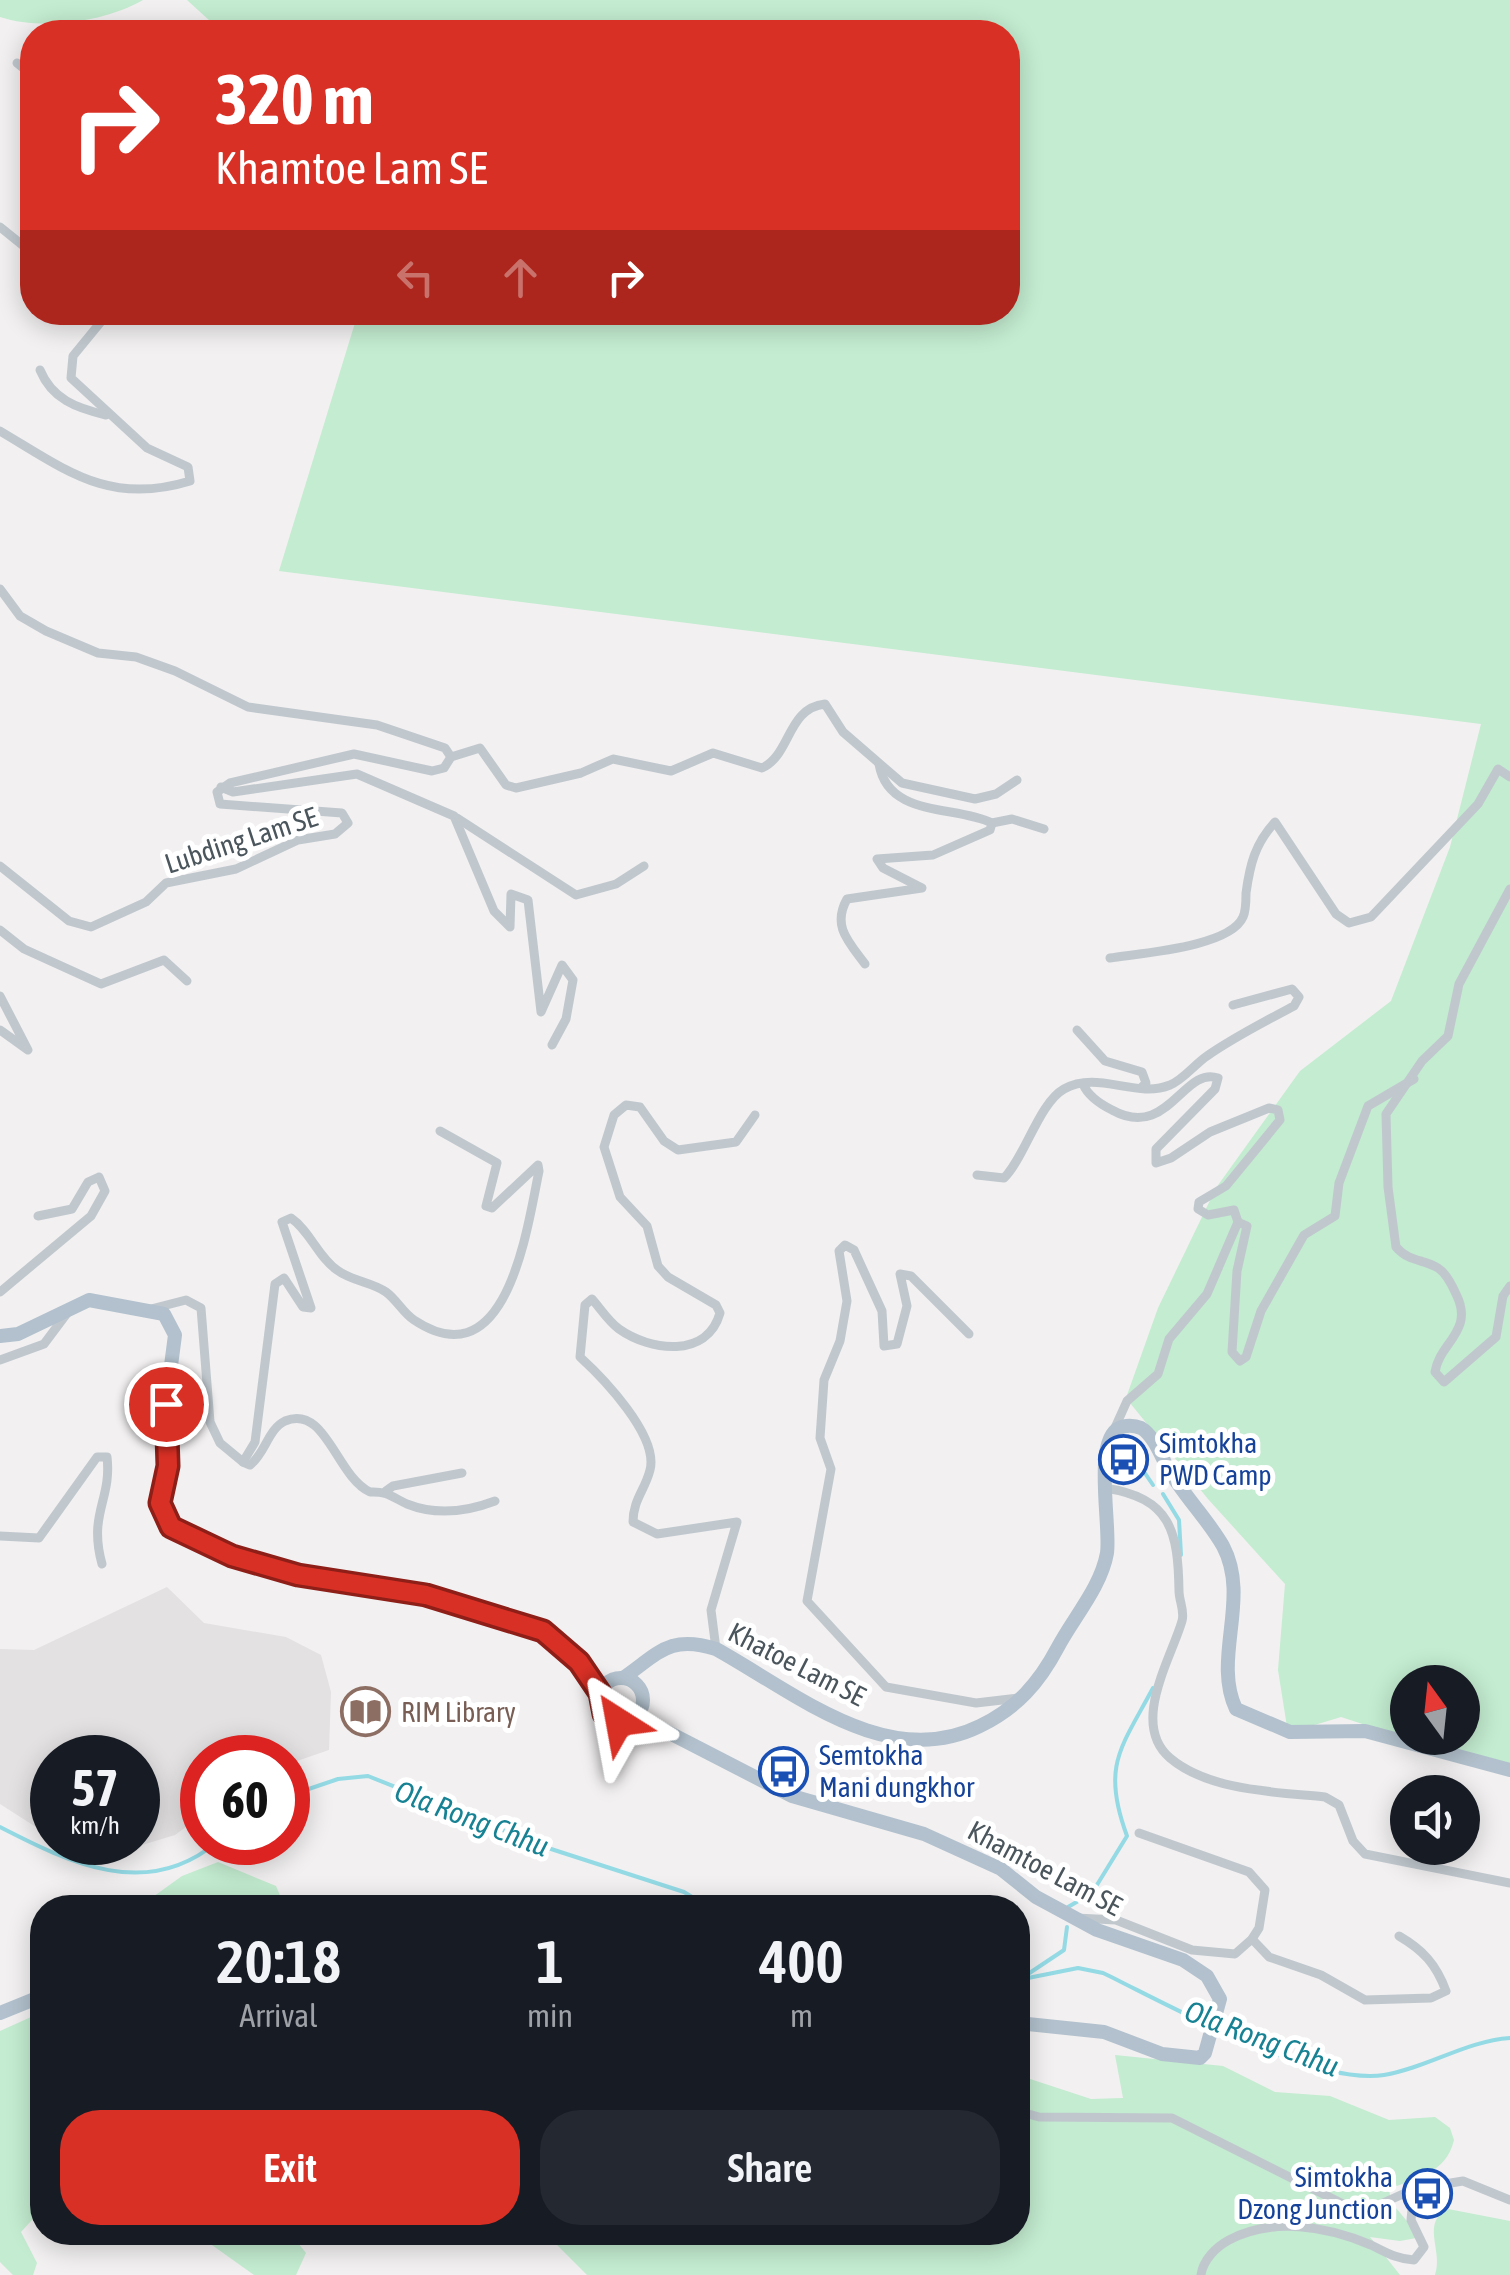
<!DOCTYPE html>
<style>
:root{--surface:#171b24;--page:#242831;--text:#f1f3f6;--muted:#9ea1a6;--accent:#d93025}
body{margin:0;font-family:"Asap Condensed",sans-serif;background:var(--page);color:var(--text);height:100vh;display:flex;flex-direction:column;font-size:38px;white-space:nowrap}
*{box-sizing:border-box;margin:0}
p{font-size:32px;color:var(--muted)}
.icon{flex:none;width:55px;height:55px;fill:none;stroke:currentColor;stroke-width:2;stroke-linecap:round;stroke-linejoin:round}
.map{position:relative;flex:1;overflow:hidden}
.drawer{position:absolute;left:30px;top:1895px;width:1000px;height:350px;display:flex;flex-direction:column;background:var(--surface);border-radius:40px;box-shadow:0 5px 25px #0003}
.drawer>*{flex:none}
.top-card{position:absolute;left:20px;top:20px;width:1000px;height:305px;border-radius:40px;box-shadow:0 5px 25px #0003;background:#d93025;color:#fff;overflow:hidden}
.needle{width:65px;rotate:345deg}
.fabs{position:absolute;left:1390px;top:1665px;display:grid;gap:20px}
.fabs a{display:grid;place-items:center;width:90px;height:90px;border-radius:50%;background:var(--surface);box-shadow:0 5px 25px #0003;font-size:50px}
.speed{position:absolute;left:30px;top:1735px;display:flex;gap:20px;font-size:50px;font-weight:700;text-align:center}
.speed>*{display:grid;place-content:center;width:130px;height:130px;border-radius:50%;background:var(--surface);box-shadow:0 5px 25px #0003;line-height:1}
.speed small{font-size:25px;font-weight:400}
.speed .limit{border:15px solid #d22;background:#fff;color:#111}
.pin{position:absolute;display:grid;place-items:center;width:85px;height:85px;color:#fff;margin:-42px;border:5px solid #fff;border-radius:50%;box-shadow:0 2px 10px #0007}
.me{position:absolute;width:110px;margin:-55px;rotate:326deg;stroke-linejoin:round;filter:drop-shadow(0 0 8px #0008)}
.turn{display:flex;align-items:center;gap:35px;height:210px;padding:0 30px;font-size:45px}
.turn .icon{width:130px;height:130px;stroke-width:2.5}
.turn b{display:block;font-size:70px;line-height:85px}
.lanes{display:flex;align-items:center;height:95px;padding:0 30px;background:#0003;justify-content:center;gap:50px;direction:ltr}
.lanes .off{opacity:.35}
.eta{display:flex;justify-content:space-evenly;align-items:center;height:170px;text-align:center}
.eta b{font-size:60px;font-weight:600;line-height:70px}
.primary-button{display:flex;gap:20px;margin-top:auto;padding:20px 30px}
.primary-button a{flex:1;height:115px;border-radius:40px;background:var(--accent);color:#fff;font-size:40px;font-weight:600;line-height:115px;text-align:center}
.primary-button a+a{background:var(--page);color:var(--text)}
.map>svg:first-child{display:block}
.education{fill:#e3e1e2}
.green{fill:#c3ecd0;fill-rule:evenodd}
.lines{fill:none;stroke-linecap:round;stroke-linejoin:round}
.stream{stroke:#93dae5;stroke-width:4}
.minor{stroke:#c0c8ce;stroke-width:9}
.primary{stroke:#b2c1cd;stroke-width:14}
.route-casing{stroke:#8d1f18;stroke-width:25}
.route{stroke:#d93025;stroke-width:18}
.labels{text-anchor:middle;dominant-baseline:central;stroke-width:10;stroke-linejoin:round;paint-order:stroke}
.street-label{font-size:28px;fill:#4a555c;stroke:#fff}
.transit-label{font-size:28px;fill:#164399;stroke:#fff;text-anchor:start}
.education-label{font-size:28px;fill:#785e54;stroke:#fff;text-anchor:start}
.water-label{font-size:30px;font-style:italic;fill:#178293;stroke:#fff}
</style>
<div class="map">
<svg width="1510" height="2275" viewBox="0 0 1510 2275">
<rect width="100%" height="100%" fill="#f2f0f1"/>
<!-- education -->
<polygon class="education" points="167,1587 204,1623 286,1637 321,1655 331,1692 329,1750 288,1764 288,1758 202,1758 202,1815 175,1835 142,1845 124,1843 138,1842 138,1758 52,1758 52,1832 39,1829 0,1804 0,1649 34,1650"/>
<!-- green -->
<g class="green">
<path d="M0,0H143C104,22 43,31 0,17Z"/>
<path d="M187,0H1510V1772L1341,1717L1288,1733L1278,1670L1285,1584L1208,1499L1126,1398L1158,1308L1216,1188L1300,1071L1391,1001L1450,847L1481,724L279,571L358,313L1008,312V32H222ZM1408,1682H1462V1738H1408Z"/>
<polygon points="218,1862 276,1886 285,1907 156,1907 150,1899 182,1876"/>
<polygon points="42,2012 42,2209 21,2232 37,2263 33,2275 13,2275 0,2262 0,2031"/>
<path d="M1115,2055L1223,2066L1275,2092L1330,2096L1389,2120L1435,2117L1450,2128L1454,2140C1446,2174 1415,2178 1389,2189L1391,2202L1416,2232V2238L1400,2241L1370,2237L1400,2275H587L546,2234L1018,2232V2075L1091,2099L1123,2098Z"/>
<path d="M1448,2209L1510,2221V2275H1435C1444,2251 1420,2223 1448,2209Z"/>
<polygon points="195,2233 290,2233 306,2253 296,2275 254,2275"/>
</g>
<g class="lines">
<!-- stream -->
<g class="stream">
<polyline points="1119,1435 1153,1485"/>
<polyline points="1163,1494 1179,1520 1181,1555"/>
<polyline points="288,1796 338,1779 368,1776 548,1848 684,1892 710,1908"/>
<path d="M0,1827C70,1863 147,1901 217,1842"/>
<path d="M1068,1907L1092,1893L1127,1836C1101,1766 1121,1748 1153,1688"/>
<polyline points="1025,1976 1064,1950 1067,1927"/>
<path d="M1018,1980L1078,1968L1103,1973C1169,2005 1313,2086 1384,2075C1427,2068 1466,2041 1510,2038"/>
</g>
<!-- minor -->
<g class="minor">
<polyline points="17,63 32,75"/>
<polyline points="0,227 31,252"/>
<path d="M40,370C52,399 76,408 106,415"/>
<path d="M0,431C66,470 109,506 190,481L188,467L147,448L71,378L73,356L109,312"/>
<polyline points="0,589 20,616 46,631 98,653 136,657 175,671 248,707 377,725 445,748 451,757 444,768 432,771 354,754 230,783 217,792 220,804 342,813 348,823 335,834 298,840 236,869 166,883 146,902 91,927 69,921 0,866"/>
<path d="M451,757L480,748L506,785L516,788L581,773L613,759L671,771L713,753L762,768C791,755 787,708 825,704L843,732L902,783L975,799L996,794L1017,780"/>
<polyline points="221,787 233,792 357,774 454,816 494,911 510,927 511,894 528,900 541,1012 562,965 573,980 566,1019 552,1045"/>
<polyline points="457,818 576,895 616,884 644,866"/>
<polyline points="992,823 1012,819 1044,829"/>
<path d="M1510,889L1459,984L1448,1036L1422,1061L1386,1114L1388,1187L1396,1247C1409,1262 1423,1259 1438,1268C1446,1273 1452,1285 1456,1294C1475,1331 1439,1343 1435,1372L1444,1382L1496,1337L1503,1296L1510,1286"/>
<polyline points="0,930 24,949 101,984 164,960 187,981"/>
<path d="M1110,958C1141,953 1230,947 1243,917C1246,911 1246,900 1246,893C1250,864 1255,844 1275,822L1336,914L1349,923L1371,917L1478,804L1498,769L1510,777"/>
<path d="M865,964C848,941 832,926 847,899L922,888L883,868L877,859L933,855L990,830L992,823C956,805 888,818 879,764"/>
<polyline points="0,996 28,1050 0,1030"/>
<polyline points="1077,1030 1105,1061 1142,1072 1146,1083 1141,1088"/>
<path d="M1083,1084C1088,1096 1100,1104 1112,1110C1168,1141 1183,1066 1218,1078L1215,1089L1156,1149V1163L1171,1158L1210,1132L1269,1108L1278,1110L1280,1120L1226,1186L1199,1202L1198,1209L1208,1215L1234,1210L1238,1222"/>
<path d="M977,1175L1004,1178C1025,1157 1039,1103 1064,1089C1098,1070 1136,1099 1170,1085C1183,1080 1195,1064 1207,1056C1234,1037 1264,1022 1294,1006L1299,997L1292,989L1233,1005"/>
<polyline points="0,1292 91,1216 105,1191 99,1177 88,1182 72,1209 38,1216"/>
<path d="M151,1309L186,1300L201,1308L210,1422L220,1443L243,1462L255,1442L275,1284L284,1278L303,1307L311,1308L282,1222L291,1218C310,1231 318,1257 337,1270C351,1281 372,1282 386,1292C397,1300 403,1313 414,1320C507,1382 527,1229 539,1171L538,1165L492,1208L486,1206L497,1163L440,1131"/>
<polyline points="969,1334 911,1276 900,1274 907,1306 897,1344 884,1346 882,1311 854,1250 845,1245 839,1251 847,1301 840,1341 824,1380 820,1438 831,1469 807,1601 886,1687 976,1703 1019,1698"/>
<polyline points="0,1360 44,1344 71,1308"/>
<polyline points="1113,1432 1127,1401 1158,1374 1169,1339 1207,1294 1238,1222 1247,1226 1237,1271 1232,1352 1240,1361 1246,1357 1261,1311 1304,1235 1335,1216 1339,1183 1368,1106 1414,1079"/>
<path d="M243,1462L250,1465C265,1454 268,1429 285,1421C326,1404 336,1476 370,1492C387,1491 392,1497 407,1504C437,1516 466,1512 495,1501"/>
<path d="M1105,1488C1171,1498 1178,1531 1179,1591C1179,1601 1185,1611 1182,1621C1171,1659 1130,1724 1170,1758C1209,1791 1276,1792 1325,1797L1339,1805L1353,1841L1365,1854L1510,1883"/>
<polyline points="386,1491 393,1486 462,1473"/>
<path d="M0,1536L39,1538L97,1457H107C112,1500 88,1513 102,1564"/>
<path d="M716,1649L711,1610L737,1522L657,1534L633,1522C633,1500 645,1490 650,1470C659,1436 603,1378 580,1357L585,1305L592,1299C600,1308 609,1322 619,1329C650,1351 707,1359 720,1313L716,1305L668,1277L658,1266L647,1226L620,1197L604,1147L614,1115L626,1105L640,1107L664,1141L678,1150L736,1142L755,1115"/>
<polyline points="1139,1833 1249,1872 1265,1890 1259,1928 1252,1939"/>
<path d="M1076,1918L1116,1920L1192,1950L1235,1954L1252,1939L1269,1957L1321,1975L1365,2000L1431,1998L1446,1991C1436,1964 1423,1950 1399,1936"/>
<polyline points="1018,2111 1039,2117 1172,2118 1361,2213 1414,2189 1463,2181 1510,2200"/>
<path d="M1201,2275C1203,2260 1216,2247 1229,2240C1272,2217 1327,2226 1371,2245C1386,2252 1396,2259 1414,2260L1424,2247L1411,2220L1414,2189"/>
</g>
<!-- primary -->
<g class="primary">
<path d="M0,1336L18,1334L89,1300L164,1314L175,1335L166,1404L168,1466L161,1503L171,1527C263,1582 371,1579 471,1609C494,1616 523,1619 544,1631C568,1645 585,1670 600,1693"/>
<circle cx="621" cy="1700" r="22"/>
<path d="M623,1678C658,1654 669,1634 716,1649C794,1692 887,1772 980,1726C1017,1708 1039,1683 1058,1647C1074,1617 1101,1587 1107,1553C1111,1527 1093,1441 1119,1428C1125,1425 1134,1425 1141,1428C1153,1435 1160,1453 1166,1465C1182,1494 1207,1518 1223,1546C1251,1599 1212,1658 1236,1709L1290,1732L1365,1731L1510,1770"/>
<polyline points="630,1720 658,1727 792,1796 924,1834 1001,1869 1036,1897 1097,1930 1183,1960 1207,1976 1220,1999 1205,2053 1200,2058 1162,2054 1104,2032 1018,2023"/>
<polyline points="0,2013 42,1996"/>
</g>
</g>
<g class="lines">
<defs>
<polyline id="route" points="166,1404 168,1466 160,1503 171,1527 232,1556 298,1575 426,1595 543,1631 579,1662 600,1693 604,1714 619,1722"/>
</defs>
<!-- route casing -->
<use href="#route" class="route-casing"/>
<!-- route -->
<use href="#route" class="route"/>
</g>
<!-- icons -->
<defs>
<symbol id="bus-ring" viewBox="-11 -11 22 22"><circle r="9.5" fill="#fff" stroke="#1a4fb4" stroke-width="1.5"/><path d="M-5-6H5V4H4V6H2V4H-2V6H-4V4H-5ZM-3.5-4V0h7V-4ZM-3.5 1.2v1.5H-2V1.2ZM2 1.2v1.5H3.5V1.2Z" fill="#1a4fb4"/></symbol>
<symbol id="library-ring" viewBox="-11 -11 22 22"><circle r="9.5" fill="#fff" stroke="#8d6e63" stroke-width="1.5"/><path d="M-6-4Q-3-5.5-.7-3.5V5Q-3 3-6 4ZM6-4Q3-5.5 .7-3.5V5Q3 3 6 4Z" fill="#8d6e63"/></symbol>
</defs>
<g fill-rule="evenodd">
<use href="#bus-ring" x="1096" y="1432" width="55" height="55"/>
<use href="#library-ring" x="338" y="1684" width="55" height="55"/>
<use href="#bus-ring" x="756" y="1744" width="55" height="55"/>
<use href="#bus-ring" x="1400" y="2166" width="55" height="55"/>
</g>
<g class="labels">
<!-- street labels -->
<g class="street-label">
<text transform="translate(241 840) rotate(-18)">Lubding Lam SE</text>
<text transform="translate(797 1664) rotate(27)">Khatoe Lam SE</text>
<text transform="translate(1045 1868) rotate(28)">Khamtoe Lam SE</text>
</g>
<!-- transit labels -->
<g class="transit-label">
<text x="1159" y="1443">Simtokha<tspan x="1159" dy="32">PWD Camp</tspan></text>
<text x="819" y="1755">Semtokha<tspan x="819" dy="32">Mani dungkhor</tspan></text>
<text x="1393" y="2177" text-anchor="end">Simtokha<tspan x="1393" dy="32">Dzong Junction</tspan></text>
</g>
<!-- education labels -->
<g class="education-label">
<text x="401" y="1712">RIM Library</text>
</g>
<!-- water labels -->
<g class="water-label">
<text transform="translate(472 1818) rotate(21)">Ola Rong Chhu</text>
<text transform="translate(1262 2038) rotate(21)">Ola Rong Chhu</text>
</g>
</g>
</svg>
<div class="fabs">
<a><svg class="needle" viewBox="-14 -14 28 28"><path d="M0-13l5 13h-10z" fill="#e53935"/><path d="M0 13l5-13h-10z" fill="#9ea1a6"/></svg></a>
<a><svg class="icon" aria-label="sound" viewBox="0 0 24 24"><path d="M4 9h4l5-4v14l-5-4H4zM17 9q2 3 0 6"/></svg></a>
</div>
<div class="speed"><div>57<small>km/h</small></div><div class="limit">60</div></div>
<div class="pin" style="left:166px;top:1404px;background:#d93025"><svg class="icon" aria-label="arrive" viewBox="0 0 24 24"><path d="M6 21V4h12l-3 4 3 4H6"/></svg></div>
<svg class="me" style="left:619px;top:1722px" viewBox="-20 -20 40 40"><path d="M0-17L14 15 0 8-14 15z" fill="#d93025" stroke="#fff" stroke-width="4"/></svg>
<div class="top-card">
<div class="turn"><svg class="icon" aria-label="right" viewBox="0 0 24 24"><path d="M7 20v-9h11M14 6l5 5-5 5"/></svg><div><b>320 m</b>Khamtoe Lam SE</div></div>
<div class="lanes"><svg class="icon off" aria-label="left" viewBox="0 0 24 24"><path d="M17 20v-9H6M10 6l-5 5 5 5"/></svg><svg class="icon off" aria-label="ahead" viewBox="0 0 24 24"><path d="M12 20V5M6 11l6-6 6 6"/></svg><svg class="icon" aria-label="right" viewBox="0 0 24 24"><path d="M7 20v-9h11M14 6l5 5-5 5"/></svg></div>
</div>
<section class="drawer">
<div class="eta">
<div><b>20:18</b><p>Arrival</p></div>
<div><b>1</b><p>min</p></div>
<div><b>400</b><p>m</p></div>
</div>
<div class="primary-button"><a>Exit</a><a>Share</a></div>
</section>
</div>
